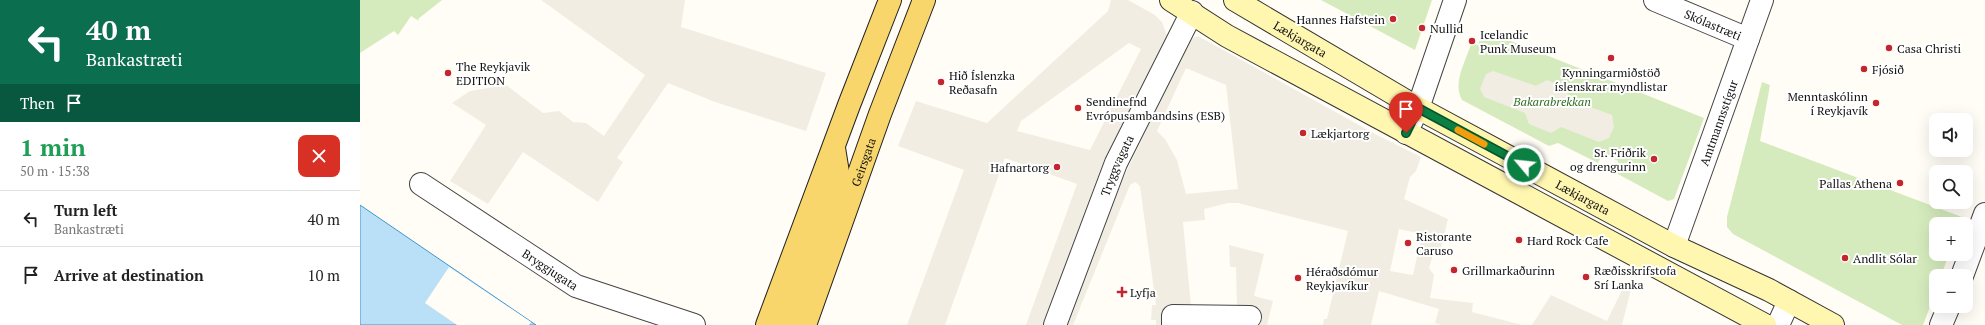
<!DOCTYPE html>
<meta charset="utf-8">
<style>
:root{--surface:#fff;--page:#f2f2f2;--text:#222;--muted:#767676;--line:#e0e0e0}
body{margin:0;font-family:"PT Serif",serif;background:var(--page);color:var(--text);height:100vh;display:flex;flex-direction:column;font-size:15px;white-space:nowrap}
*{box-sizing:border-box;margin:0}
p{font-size:13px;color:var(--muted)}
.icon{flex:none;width:22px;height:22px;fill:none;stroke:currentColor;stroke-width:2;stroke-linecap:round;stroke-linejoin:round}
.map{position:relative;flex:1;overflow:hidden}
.side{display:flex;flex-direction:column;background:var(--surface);width:360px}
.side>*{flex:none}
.top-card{background:#0b6e4f;color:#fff;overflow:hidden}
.controls{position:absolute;left:1569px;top:113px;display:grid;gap:8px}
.controls a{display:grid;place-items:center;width:44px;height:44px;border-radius:8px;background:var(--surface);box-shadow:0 4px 16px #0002;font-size:20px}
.pin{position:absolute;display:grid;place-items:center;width:34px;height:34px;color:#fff;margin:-41px -17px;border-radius:50% 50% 50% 0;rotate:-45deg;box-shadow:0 0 4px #0007}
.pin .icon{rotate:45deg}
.me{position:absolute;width:44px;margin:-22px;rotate:298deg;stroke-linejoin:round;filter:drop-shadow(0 0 3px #0008)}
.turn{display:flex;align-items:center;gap:14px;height:84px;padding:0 20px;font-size:18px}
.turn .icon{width:52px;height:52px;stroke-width:2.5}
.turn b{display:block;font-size:28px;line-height:34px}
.then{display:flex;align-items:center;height:38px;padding:0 20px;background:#0003;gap:8px;font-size:15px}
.round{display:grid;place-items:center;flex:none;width:42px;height:42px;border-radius:8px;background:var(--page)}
.head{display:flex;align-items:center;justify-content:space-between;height:68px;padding:0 20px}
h1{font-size:24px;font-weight:600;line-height:30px;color:#1e9e55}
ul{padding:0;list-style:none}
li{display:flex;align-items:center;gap:12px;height:56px;padding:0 20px;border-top:1px solid var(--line)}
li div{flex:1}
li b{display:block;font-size:15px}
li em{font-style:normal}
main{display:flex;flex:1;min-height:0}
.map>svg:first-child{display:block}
.green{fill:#d5ebbd}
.plaza{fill:#f1ede2;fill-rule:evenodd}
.water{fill:#b9e0f7;stroke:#3f96cf}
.pier{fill:#fffdf5}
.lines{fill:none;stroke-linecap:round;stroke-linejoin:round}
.minor-casing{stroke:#444;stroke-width:24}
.secondary-casing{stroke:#333;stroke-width:24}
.primary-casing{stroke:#222;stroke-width:24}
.minor{stroke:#fff;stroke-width:22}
.secondary{stroke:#fff6b0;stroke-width:22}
.primary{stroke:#f9d66b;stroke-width:22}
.route-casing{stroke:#07532c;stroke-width:10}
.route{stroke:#0b8043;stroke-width:7}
.slow{stroke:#f59e0b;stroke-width:7}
.poi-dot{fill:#c4262e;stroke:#fff;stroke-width:1.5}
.labels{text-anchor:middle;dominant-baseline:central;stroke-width:4;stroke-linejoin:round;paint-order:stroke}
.poi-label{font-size:12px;fill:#111;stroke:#fff;text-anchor:start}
.street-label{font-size:12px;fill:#111;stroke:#fff}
.park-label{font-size:12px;font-style:italic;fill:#2f6b1f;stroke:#fff}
</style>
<main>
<section class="side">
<div class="top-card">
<div class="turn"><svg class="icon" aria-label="left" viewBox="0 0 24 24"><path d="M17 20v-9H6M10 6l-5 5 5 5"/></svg><div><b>40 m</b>Bankastræti</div></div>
<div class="then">Then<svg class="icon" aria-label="arrive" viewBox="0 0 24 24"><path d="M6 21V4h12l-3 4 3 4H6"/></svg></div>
</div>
<div class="head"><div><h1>1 min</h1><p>50 m · 15:38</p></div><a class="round" style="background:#d93025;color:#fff"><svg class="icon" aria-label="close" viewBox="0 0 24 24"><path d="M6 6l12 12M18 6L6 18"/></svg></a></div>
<ul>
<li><svg class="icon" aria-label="left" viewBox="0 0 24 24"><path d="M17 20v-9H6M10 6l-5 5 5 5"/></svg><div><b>Turn left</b><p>Bankastræti</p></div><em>40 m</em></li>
<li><svg class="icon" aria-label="arrive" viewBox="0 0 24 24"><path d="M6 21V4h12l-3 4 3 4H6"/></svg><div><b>Arrive at destination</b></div><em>10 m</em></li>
</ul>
</section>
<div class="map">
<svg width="1625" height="325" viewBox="0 0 1625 325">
<rect width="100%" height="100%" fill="#fffdf5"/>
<!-- green -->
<g class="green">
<polygon points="0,0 82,0 58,19 59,21 51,16 38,35 34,31 0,53"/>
<polygon points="961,0 1072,0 1055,50"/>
<path d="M1123,30L1344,118L1314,199L1308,201L1256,173L1258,161L1246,155L1241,157L1238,163L1198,143L1189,146L1102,100C1092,83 1106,61 1111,44L1118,45Z"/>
<polygon points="1402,82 1410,85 1400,141 1602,217 1599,224 1576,224 1576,254 1589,254 1581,276 1576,276 1576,291 1563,325 1542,325 1373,234 1367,227 1367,217"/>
</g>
<!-- plaza -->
<g class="plaza">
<polygon points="181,0 325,0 321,27 466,73 446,131 355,102 308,83 257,158 263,162 238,202 163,152 128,204 90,181 126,125 92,103 110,91 146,85 183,113 199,111 213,122 226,123 244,136 285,75"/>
<path d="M751,0H768L795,15L802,22L809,41L689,325H666L717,184L645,158L585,325H547L604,170L538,146L556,101L627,123L748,11ZM769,43L781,49L730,150L657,131L661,121Z"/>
<path d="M838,36L1017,135L1061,157L1056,171L1050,177L1044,199L1088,219L1080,252L1073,254L1069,268L1074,275L1070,298L1113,303L1112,312L1162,325H1081L1075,323L1079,309L1019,291L1011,325H963L964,319H967L988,231L878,203H868L844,209L845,220L823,222L831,306L877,307L876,267H870L869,245L904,254L894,296L913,301L907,325H796V320H791L792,305H796L780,186L775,182L770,185L713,325H705L762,181L820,59L831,39ZM826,68L866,85L878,189L826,194L817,160L805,139L797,131ZM1039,229L1062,234L1053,275L1030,271Z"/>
<polygon points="1133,71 1176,86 1187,80 1206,88 1209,99 1252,115 1254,127 1249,138 1239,142 1201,127 1191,133 1169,124 1165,113 1124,97 1120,89 1126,74"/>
<polygon points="1265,284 1271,289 1262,325 1172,325 1191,295 1247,321"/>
</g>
<!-- water -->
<polygon class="water" points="0,205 176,325 0,325"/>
<!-- pier -->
<polygon class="pier" points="89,267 171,322 169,325 97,325 65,303"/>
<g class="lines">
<defs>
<g id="minor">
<path id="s1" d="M1295,0L1388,39"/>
<polyline points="1046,133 1058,108 1095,0"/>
<path id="s2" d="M61,184L216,286L334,325"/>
<path id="s3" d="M1314,246L1402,0"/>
<polyline points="1602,276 1625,214"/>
<path id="s4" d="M695,325L756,163L832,12"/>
<polyline points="813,325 813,316 890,317"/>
<polyline points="1418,325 1429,301"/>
<polyline points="1581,325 1589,306"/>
</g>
<g id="secondary">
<polyline points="811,0 867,36 1405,325"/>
<path id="s5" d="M875,0L1058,108L1314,246L1409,290L1473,325"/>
</g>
<g id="primary">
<polyline points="407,325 489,105 530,0"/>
<polyline points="427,325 479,179 474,148"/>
<path id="s6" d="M445,325L520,114L564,0"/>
</g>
</defs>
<!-- minor casing -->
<use href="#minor" class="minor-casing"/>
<!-- secondary casing -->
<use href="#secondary" class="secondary-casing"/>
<!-- primary casing -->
<use href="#primary" class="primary-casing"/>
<!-- minor -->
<use href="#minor" class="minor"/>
<!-- secondary -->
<use href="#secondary" class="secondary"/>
<!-- primary -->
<use href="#primary" class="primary"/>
</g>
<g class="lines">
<defs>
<polyline id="route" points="1046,133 1058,108 1164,165"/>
</defs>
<!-- route casing -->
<use href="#route" class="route-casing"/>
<!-- route -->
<use href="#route" class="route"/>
<!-- slow -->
<polyline class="slow" points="1098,130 1124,144"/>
</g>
<!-- markers -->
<g class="poi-dot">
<circle cx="1033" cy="19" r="4"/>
<circle cx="1062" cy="28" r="4"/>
<circle cx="1112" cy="41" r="4"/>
<circle cx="1529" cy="48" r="4"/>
<circle cx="1251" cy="58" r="4"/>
<circle cx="1504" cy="69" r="4"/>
<circle cx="88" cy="73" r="4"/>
<circle cx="581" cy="82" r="4"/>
<circle cx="1516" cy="103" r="4"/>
<circle cx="718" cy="108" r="4"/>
<circle cx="943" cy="133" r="4"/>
<circle cx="1294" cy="159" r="4"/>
<circle cx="697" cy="167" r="4"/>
<circle cx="1540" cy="183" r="4"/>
<circle cx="1159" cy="240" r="4"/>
<circle cx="1048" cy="243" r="4"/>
<circle cx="1485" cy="258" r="4"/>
<circle cx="1094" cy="270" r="4"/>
<circle cx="1226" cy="277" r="4"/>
<circle cx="938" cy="278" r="4"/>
<path d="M760 286h4v4h4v4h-4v4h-4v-4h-4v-4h4z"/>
</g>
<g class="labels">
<!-- poi labels -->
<g class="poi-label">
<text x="1025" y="19" text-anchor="end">Hannes Hafstein</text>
<text x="1070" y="28">Nullid</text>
<text x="1120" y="34">Icelandic<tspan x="1120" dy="14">Punk Museum</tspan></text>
<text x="1537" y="48">Casa Christi</text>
<text x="96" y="66">The Reykjavik<tspan x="96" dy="14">EDITION</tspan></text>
<text x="1512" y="69">Fjósið</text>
<text x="1251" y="72" text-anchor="middle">Kynningarmiðstöð<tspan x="1251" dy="14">íslenskrar myndlistar</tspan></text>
<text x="589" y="75">Hið Íslenzka<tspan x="589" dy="14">Reðasafn</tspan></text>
<text x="1508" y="96" text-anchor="end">Menntaskólinn<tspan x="1508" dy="14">í Reykjavík</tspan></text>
<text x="726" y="101">Sendinefnd<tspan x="726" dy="14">Evrópusambandsins (ESB)</tspan></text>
<text x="951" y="133">Lækjartorg</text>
<text x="1286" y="152" text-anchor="end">Sr. Friðrik<tspan x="1286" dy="14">og drengurinn</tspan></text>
<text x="689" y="167" text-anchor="end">Hafnartorg</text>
<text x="1532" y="183" text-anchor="end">Pallas Athena</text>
<text x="1056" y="236">Ristorante<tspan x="1056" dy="14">Caruso</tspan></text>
<text x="1167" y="240">Hard Rock Cafe</text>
<text x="1493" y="258">Andlit Sólar</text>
<text x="1102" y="270">Grillmarkaðurinn</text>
<text x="1234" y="270">Ræðisskrifstofa<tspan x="1234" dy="14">Srí Lanka</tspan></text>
<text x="946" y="271">Héraðsdómur<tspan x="946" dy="14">Reykjavíkur</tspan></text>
<text x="770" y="292">Lyfja</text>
</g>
<!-- street labels -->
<g class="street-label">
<text stroke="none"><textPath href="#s1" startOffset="63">Skólastræti</textPath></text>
<text stroke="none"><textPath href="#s5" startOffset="76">Lækjargata</textPath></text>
<text stroke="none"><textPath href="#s3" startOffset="131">Amtmannsstígur</textPath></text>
<text stroke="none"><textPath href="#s6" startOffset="173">Geirsgata</textPath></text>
<text stroke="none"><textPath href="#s4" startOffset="171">Tryggvagata</textPath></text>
<text stroke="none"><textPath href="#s5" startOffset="400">Lækjargata</textPath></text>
<text stroke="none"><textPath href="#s2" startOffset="155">Bryggjugata</textPath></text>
</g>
<!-- park labels -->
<g class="park-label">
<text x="1192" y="101">Bakarabrekkan</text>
</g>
</g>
</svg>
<div class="controls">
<a><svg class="icon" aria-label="sound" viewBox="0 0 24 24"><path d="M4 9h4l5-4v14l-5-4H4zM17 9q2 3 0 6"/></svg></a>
<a><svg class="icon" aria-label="search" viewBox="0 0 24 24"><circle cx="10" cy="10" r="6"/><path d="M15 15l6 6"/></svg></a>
<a>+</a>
<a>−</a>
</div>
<div class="pin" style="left:1046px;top:133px;background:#d93025"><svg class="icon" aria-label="arrive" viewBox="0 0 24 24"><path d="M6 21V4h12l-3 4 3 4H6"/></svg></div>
<svg class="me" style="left:1164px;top:165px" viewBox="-20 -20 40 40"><circle r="17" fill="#0b8043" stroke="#fff" stroke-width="3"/><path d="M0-11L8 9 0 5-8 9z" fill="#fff"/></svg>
</div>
</main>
